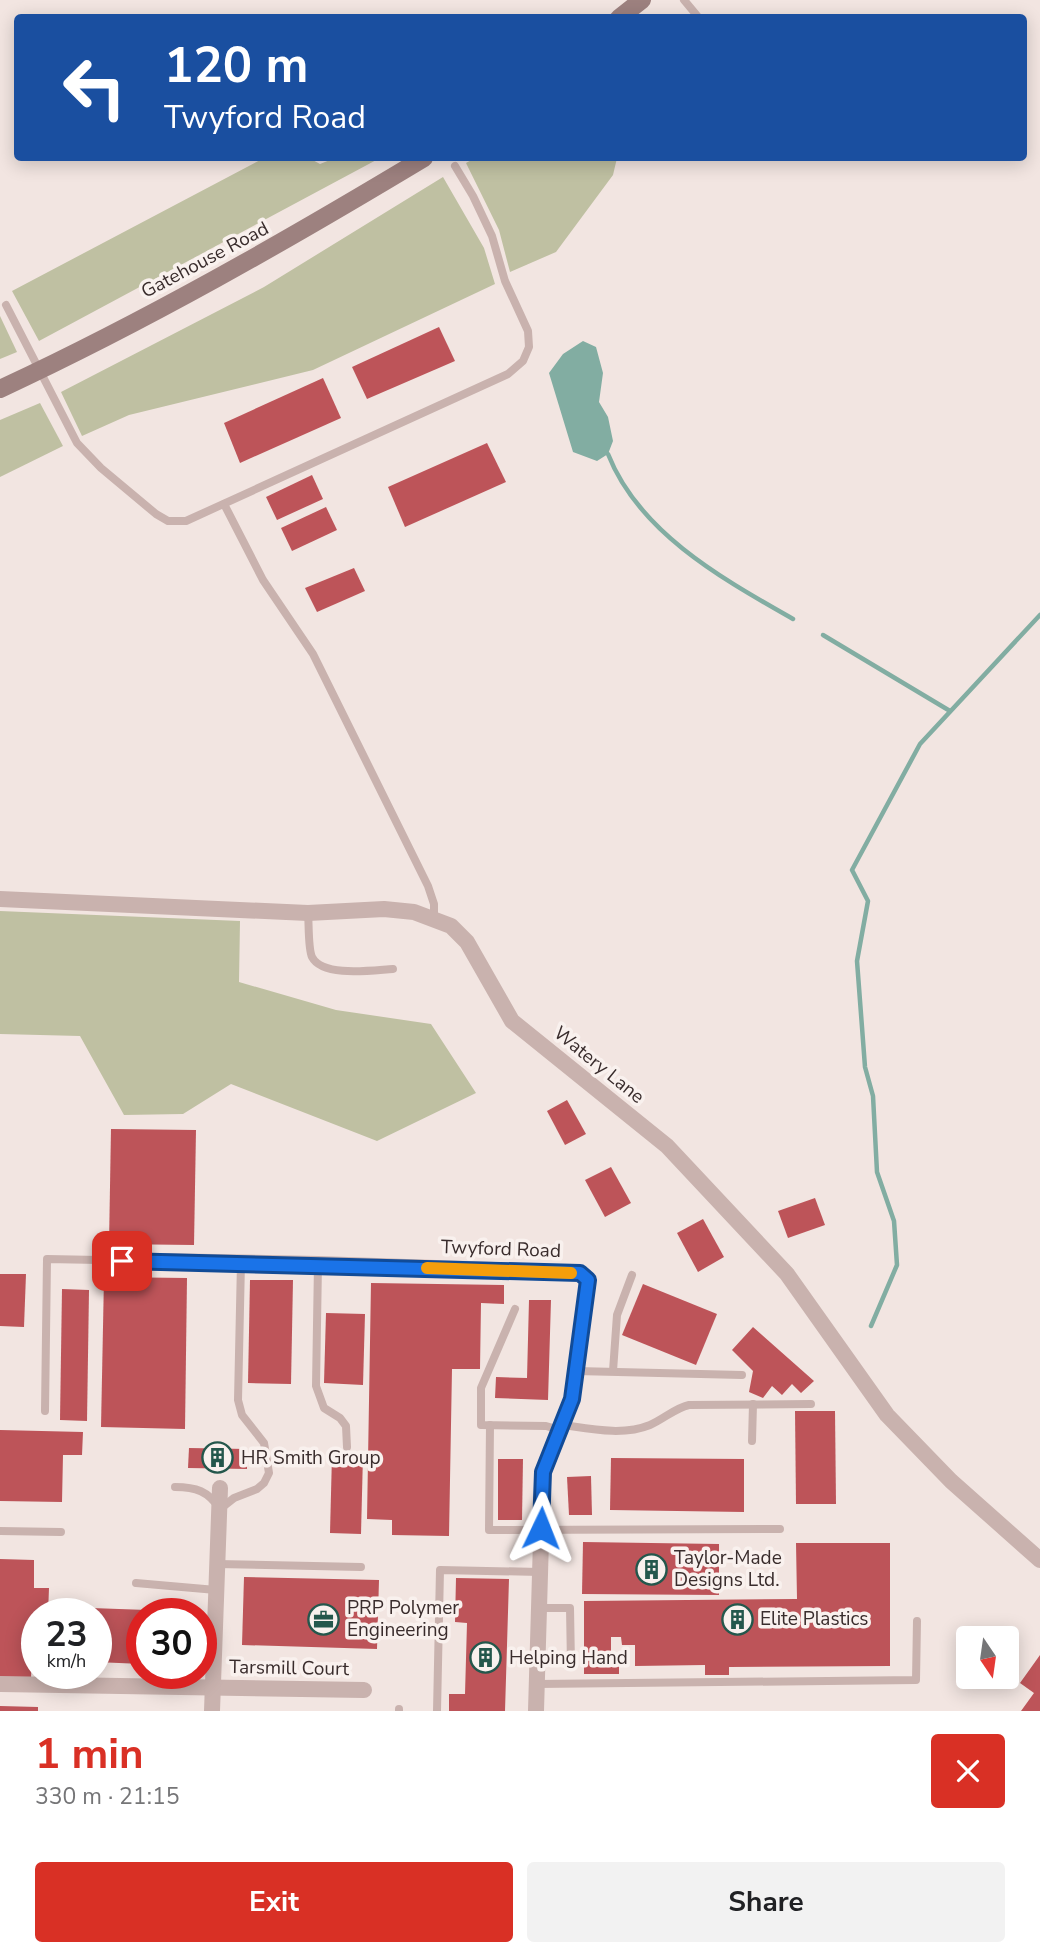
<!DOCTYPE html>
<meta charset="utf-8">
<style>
:root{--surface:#fff;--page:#f2f2f2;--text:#202124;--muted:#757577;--accent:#d93025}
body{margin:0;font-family:"Nunito Sans",sans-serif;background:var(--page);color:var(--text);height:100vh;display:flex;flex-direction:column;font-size:26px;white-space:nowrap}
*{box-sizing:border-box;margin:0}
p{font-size:23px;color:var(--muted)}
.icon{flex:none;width:38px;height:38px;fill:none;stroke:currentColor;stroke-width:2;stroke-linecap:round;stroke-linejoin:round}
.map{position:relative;height:1711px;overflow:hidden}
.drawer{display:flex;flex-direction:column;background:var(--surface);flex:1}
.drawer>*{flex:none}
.top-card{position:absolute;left:14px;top:14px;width:1013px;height:147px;border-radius:7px;box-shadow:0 4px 18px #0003;background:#1a4fa0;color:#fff;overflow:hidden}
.needle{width:46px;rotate:167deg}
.controls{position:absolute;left:956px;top:1626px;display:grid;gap:14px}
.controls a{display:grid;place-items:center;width:63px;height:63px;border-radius:7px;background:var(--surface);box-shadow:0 4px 18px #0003;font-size:35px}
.speed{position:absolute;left:21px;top:1598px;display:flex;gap:14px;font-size:35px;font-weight:700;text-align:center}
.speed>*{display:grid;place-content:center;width:91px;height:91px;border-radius:50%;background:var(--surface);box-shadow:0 4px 18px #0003;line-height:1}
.speed small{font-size:18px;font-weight:400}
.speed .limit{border:10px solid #d22;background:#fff;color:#111}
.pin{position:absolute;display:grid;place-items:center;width:60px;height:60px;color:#fff;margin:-30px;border-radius:14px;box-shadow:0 4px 10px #0006}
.me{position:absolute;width:77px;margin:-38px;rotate:2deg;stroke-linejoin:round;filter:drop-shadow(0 0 5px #0008)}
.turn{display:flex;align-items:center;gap:24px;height:147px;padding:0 35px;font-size:32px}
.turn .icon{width:91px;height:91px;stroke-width:2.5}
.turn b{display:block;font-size:49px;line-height:60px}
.round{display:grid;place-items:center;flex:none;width:74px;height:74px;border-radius:7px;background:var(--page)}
.headline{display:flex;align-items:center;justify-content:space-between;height:119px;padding:0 35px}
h1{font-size:42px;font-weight:700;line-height:52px;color:var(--accent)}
.cta{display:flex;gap:14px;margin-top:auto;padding:14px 35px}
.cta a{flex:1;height:80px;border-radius:7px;background:var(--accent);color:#fff;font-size:28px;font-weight:700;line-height:80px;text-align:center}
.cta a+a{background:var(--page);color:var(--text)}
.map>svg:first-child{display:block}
.green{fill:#bfc0a2}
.water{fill:#82ada2}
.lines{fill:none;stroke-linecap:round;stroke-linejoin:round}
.stream{stroke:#82ada2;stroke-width:4.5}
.building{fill:#bd5459}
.service{stroke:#c9b2ae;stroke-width:8}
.minor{stroke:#c9b2ae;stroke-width:16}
.secondary{stroke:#9d817f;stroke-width:18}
.route-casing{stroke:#114b97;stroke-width:18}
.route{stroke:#1a73e8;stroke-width:12}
.slow{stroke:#f59e0b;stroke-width:12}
.labels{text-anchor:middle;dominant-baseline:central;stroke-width:7;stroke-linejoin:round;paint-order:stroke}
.street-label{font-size:19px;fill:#392c2c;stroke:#f9f1ee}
.poi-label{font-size:19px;fill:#392c2c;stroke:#f9f1ee;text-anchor:start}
</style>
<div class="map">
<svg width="1040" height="1711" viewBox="0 0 1040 1711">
<rect width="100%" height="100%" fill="#f2e5e1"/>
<!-- green -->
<g class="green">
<polygon points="264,158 309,158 320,164 335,158 380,158 39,341 12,291"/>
<polygon points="475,158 617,158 613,175 556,252 510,272 499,230 466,163"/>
<polygon points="443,177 484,248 495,284 313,370 129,415 82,436 61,392 264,287"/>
<polygon points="0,316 17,352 0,359"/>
<polygon points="40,403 63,446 0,477 0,420"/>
<polygon points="0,911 240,921 239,982 336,1010 431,1024 476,1093 377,1141 231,1084 183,1114 124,1115 80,1036 0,1034"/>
</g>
<!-- water -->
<polygon class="water" points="583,341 596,347 603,373 599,402 608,417 613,441 608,454 597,461 573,452 549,373 563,354"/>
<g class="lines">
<!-- stream -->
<g class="stream">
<path d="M608,454C639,533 723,579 793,619"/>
<polyline points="823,635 950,711"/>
<polyline points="871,1326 897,1265 894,1221 877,1172 873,1096 865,1067 857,961 868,901 852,870 920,744 1040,615"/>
</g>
</g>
<!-- building -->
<g class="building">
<polygon points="439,327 455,361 367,399 352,367"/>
<polygon points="323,378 341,418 240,463 224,423"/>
<polygon points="487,443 506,482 405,527 388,487"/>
<polygon points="312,475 323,499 277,520 266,497"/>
<polygon points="326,507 337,530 292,551 281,528"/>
<polygon points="354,568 365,591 317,612 305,588"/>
<polygon points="567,1100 586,1134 565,1145 547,1111"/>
<polygon points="111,1129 196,1130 194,1245 109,1244"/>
<polygon points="611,1167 631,1203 605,1217 585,1180"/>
<polygon points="815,1198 825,1225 788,1238 778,1211"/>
<polygon points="703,1219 724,1257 698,1272 677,1233"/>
<polygon points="0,1274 26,1274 24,1327 0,1326"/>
<polygon points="104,1277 187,1278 185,1429 101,1427"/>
<polygon points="250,1280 293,1280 291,1384 248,1383"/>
<polygon points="371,1283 504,1285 504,1304 481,1303 480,1369 452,1369 449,1536 392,1535 392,1520 367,1519"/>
<polygon points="643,1284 717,1314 696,1365 622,1335"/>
<polygon points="62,1289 89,1290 87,1421 60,1420"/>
<polygon points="529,1300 551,1300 548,1400 495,1398 496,1377 527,1378"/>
<polygon points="326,1313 365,1314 363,1385 324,1383"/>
<polygon points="753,1327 814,1381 801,1393 792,1384 782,1395 772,1386 763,1398 749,1392 753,1371 732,1350"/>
<polygon points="795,1411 835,1411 836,1504 796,1504"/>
<polygon points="0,1430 83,1432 82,1455 63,1455 62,1502 0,1501"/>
<polygon points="189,1448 247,1449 247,1469 188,1468"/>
<polygon points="332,1455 363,1455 361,1534 330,1533"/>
<polygon points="611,1458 744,1459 744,1512 610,1510"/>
<polygon points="498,1459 523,1459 522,1520 498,1520"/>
<polygon points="591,1476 592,1515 569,1515 567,1477"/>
<polygon points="583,1542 719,1544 719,1595 582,1594"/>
<polygon points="796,1543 890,1543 890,1666 729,1667 729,1675 705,1675 705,1665 635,1666 635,1645 622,1645 621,1637 611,1637 611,1655 619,1655 619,1674 584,1674 584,1601 797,1599"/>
<polygon points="0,1559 34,1560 34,1588 49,1588 48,1614 37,1614 37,1641 32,1641 31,1680 0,1680"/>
<polygon points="244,1577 379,1580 377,1649 242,1645"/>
<polygon points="456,1578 509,1579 505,1711 449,1711 449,1694 465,1694 467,1623 455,1622"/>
<polygon points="91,1608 175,1611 175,1614 142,1614 142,1664 96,1662 96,1614 90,1614"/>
<polygon points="1040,1655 1040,1711 1021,1711 1034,1693 1020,1683"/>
<polygon points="0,1706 38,1707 38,1711 0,1711"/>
</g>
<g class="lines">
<!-- service -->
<g class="service">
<polyline points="684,0 699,18"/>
<polyline points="6,305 77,443 101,468 156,514 168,521 186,521 508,374 523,361 529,347 528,331 505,281 492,236 473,196 455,166"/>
<polyline points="224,504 263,580 313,654 428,886 434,904 434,918"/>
<path d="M308,913C309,923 308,949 312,957C323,978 374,970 393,969"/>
<polyline points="318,1264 316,1386 324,1408 340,1418 346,1426 347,1447"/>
<polyline points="515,1309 481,1388 481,1425 546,1426 560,1430"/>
<polyline points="576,1371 742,1375"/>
<polyline points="613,1371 617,1315 632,1275"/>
<polyline points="45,1411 47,1259 99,1260"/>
<polyline points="490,1425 489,1530 780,1529"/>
<path d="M563,1425C591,1429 623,1436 650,1425C664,1419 675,1408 689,1405L811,1404"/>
<polyline points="752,1441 753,1404"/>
<path d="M175,1487C196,1487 208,1491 220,1509L234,1498L257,1489L264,1483L269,1473L264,1443L242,1415L238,1400L241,1262"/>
<polyline points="0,1531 61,1532"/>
<polyline points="217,1564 361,1567"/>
<polyline points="136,1583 216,1590"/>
<polyline points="539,1608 570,1608 571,1665"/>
<polyline points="537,1684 916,1680 917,1621"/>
<polyline points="399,1711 399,1709"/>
<polyline points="437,1711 440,1570 540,1572"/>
</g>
<!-- minor -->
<g class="minor">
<polyline points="0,899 308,913 384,909 414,912 451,926 467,942 512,1021 667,1146 787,1274 887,1415 951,1481 1040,1560"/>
<polyline points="99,1260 318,1264 580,1273 588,1280 572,1399 543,1472 536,1711"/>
<polyline points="0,1684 364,1690"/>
<polyline points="212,1711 220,1488"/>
</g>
<!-- secondary -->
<g class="secondary">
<polyline points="619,18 642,0"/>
<path d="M0,389C146,321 286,241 424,158"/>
</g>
</g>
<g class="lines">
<defs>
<polyline id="route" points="122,1261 580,1273 588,1280 572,1399 543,1472 541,1528"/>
</defs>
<!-- route casing -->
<use href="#route" class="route-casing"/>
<!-- route -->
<use href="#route" class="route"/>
<!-- slow -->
<polyline class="slow" points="427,1268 571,1273"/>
</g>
<!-- icons -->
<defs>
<symbol id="building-ring" viewBox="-11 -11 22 22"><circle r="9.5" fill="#f9f1ee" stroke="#24574c" stroke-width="1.5"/><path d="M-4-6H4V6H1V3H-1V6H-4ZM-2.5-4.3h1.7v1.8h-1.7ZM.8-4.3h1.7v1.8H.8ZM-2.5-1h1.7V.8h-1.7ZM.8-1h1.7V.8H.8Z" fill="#24574c"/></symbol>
<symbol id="office-ring" viewBox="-11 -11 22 22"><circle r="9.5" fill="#f9f1ee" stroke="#24574c" stroke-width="1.5"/><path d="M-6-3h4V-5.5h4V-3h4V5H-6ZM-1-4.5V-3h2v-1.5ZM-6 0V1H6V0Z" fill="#24574c"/></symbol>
</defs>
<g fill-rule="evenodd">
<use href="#building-ring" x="200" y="1440" width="35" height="35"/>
<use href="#building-ring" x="634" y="1552" width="35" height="35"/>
<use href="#office-ring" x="306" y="1602" width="35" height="35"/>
<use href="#building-ring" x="720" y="1602" width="35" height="35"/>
<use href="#building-ring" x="468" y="1640" width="35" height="35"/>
</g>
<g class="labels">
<!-- street labels -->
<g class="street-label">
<text transform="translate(205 260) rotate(-28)">Gatehouse Road</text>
<text transform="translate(599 1065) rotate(39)">Watery Lane</text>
<text transform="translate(501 1249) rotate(2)">Twyford Road</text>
<text transform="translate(289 1668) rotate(1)">Tarsmill Court</text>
</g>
<!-- poi labels -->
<g class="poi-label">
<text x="241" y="1458">HR Smith Group</text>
<text x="674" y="1558">Taylor-Made<tspan x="674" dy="22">Designs Ltd.</tspan></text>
<text x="347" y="1608">PRP Polymer<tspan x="347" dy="22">Engineering</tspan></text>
<text x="760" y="1619">Elite Plastics</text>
<text x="509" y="1658">Helping Hand</text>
</g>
</g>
</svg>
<div class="controls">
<a><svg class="needle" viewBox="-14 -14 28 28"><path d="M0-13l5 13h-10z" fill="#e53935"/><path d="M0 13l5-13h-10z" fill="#757577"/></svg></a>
</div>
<div class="speed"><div>23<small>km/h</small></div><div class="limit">30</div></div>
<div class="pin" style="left:122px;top:1261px;background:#d93025"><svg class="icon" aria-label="arrive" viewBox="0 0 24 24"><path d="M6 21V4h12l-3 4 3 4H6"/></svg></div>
<svg class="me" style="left:541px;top:1528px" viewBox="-20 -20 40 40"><path d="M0-17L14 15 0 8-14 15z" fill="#1a73e8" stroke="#fff" stroke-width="4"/></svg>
<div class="top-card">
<div class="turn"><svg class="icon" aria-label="left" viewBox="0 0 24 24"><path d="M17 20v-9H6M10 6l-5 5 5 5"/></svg><div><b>120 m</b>Twyford Road</div></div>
</div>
</div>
<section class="drawer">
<div class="headline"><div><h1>1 min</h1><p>330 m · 21:15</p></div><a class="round" style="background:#d93025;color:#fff"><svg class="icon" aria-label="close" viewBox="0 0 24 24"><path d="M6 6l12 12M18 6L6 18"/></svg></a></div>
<div class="cta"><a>Exit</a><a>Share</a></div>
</section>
